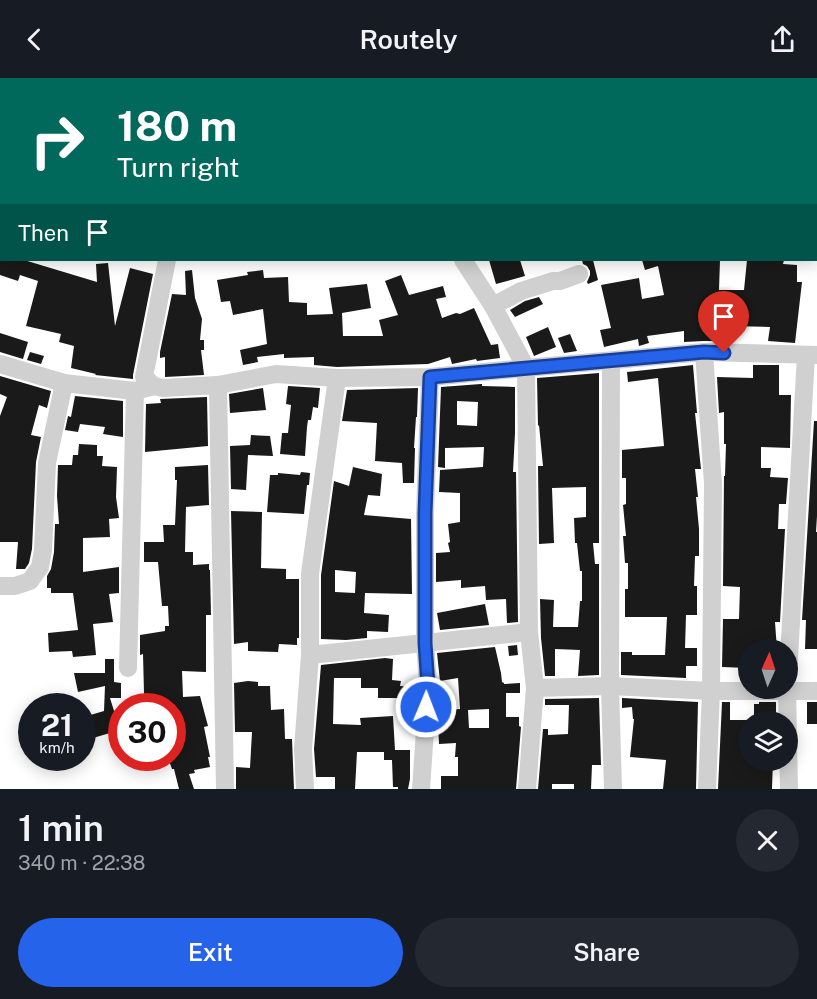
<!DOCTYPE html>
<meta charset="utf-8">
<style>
:root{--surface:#171b24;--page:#242831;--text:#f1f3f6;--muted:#9ea1a6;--accent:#2563eb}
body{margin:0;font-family:"Public Sans",sans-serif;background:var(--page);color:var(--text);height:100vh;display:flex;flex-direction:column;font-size:22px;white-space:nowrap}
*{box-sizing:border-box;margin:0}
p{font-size:20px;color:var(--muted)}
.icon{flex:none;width:33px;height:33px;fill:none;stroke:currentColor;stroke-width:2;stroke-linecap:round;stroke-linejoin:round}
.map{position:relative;height:711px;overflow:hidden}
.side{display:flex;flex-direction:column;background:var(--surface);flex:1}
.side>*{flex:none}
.hud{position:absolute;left:0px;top:0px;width:818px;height:183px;box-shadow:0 3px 15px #0003;background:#00695c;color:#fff;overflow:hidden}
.needle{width:39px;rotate:3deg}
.fabs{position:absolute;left:738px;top:561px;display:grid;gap:12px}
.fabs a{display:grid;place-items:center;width:60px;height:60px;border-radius:50%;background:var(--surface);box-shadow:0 3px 15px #0003;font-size:30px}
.speed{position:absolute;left:18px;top:615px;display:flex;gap:12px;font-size:30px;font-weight:700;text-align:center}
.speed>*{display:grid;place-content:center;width:78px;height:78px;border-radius:50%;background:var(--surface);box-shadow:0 3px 15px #0003;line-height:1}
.speed small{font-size:15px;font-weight:400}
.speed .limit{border:9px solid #d22;background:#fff;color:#111}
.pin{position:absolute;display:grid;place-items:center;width:51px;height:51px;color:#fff;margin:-62px -26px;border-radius:50% 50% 50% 0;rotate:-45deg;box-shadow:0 0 6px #0007}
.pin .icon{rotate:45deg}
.me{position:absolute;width:66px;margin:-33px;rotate:1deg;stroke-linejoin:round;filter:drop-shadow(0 0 4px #0008)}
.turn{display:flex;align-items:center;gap:21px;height:126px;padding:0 18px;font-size:27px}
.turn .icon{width:78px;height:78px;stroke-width:2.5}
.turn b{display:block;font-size:42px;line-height:51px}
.then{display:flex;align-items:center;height:57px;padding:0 18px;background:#0003;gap:12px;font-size:22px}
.round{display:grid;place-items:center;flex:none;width:63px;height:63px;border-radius:32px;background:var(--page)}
.overview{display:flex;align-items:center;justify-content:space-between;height:102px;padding:0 18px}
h1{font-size:36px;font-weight:600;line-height:45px}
.cta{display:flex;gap:12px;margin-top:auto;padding:12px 18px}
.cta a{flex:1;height:69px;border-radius:36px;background:var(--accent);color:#fff;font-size:24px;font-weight:600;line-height:69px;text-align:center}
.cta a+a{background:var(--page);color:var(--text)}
header{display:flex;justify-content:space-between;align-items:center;height:78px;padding:0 18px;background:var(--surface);font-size:27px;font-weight:600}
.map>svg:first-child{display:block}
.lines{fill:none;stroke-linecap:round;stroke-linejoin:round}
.stream{stroke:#cfe2ee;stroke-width:4}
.building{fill:#1a1a1a;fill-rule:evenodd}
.minor{stroke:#d0d0d0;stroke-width:18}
.route-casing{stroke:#184099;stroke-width:15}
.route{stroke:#2563eb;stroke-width:10}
</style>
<header><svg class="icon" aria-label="back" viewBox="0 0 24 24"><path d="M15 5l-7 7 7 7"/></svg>Routely<svg class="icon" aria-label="share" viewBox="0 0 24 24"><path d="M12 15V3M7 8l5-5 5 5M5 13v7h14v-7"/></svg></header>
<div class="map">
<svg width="817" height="711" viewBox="0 0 817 711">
<rect width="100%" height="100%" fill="#fff"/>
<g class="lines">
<!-- stream -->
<g class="stream">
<polyline points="757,0 758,2"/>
<polyline points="723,2 726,0"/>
<polyline points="816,26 817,25"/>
<polyline points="0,136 2,137"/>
</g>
</g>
<!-- building -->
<g class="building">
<polygon points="0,182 24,182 97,204 96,186 108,185 115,248 130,190 153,196 133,297 133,301 95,297 96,296 71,290 74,268 59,264 61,256 26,248 38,203 20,197 18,203 0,197"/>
<polygon points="489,182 520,182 525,198 496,206"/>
<polygon points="582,182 593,182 598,202 588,206 587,204 590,197 590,193 587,188 583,186"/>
<polygon points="642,182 720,182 719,212 744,212 747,182 784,182 783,186 797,187 797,204 802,204 795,265 768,263 770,249 728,248 729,263 704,263 684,264 684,253 647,258 649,265 639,268 638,261 604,269 600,252 611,250 601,207 639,200 642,221 664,217 658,188 645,192"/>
<polygon points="192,192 195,220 202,241 200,262 204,262 204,272 201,272 204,297 165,299 165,279 160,280 160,274 172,216 186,217 185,193"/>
<polygon points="263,192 264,200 288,199 289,224 307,225 307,237 333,236 329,210 367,206 371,230 342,235 343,258 383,258 379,242 398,237 385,203 401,197 409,217 443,208 446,219 436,221 442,240 456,235 460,236 474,230 491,267 498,266 500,280 477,283 476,281 452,286 450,279 428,286 337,289 314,287 314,279 284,280 284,276 257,279 258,284 243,287 240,272 267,266 263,231 233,237 230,223 221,224 217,202 248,197 247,194"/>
<polygon points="539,219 543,226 515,239 510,232 525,223"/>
<polygon points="548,249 556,269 534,278 526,259"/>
<polygon points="0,255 28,264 23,281 0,274"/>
<polygon points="570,256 577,273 564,275 558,260"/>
<polygon points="30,274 44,278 41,286 27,282"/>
<polygon points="693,287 697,335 695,335 701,391 695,391 698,419 696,419 699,451 699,478 695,478 694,508 697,508 697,537 686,537 685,570 697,570 697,588 686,588 686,600 621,597 621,574 632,574 632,577 665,577 667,539 625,539 625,511 628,511 628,485 625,485 623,458 626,458 623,427 626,426 626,400 622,400 622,372 664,368 658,300 628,304 627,294"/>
<polygon points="753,287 779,287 779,317 791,317 790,370 761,369 761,390 771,390 770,399 788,400 786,426 779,426 778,451 785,451 780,544 775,544 777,572 748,572 748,590 722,589 723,541 739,541 740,509 723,508 724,398 725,398 726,366 724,366 724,334 719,335 717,299 753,300"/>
<polygon points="599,295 599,465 593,465 595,486 599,486 599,597 578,598 580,572 555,571 555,598 545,598 541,560 540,521 554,522 553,549 578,549 580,523 582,523 582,493 580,493 577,465 575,465 574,440 586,439 586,409 552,410 554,465 539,466 538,388 543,388 539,347 538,348 537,300"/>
<polygon points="0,298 51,313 47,330 39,327 31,357 41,359 36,384 32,471 29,485 25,491 16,491 18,464 0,464 0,338 7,319 0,316"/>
<path d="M481,306H482V308L515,309V355L513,394H516L518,544L507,545L506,521L486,522L485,508L461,510V502L436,504V475L450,474L448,465L450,464L448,446L460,444V415L439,414L440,392L483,389L484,369L445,370V390L438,389L441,309ZM457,323L478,324L477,348L457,347Z"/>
<polygon points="288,308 320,310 318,330 313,329 311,342 308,342 307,349 305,378 280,376 282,355 288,355 291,327 286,326"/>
<polygon points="263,310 266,332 230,335 229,316"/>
<polygon points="418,310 417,339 416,339 414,370 415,370 414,405 403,405 402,385 375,383 377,345 342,343 347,312"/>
<polygon points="75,318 123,323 123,359 103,356 105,349 80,346 78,354 65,352 68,338 71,339"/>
<polygon points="207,319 208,368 145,374 146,326 161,325 160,321"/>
<polygon points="814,343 817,343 817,438 816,454 817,454 817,571 805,571 806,542 802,542"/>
<polygon points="251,357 270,358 273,378 248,377 246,412 231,411 230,368 250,367"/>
<polygon points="79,366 97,367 97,378 103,378 102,388 117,389 116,419 119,440 109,441 110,459 83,460 83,494 119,489 119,515 109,516 113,544 93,546 96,577 73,579 72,573 49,574 48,555 78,552 73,515 51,515 51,510 47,510 47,498 51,491 54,474 55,446 59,446 57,418 58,387 72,387 73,377 78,377"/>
<polygon points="208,387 209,427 186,429 185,474 193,474 193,487 209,486 209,492 210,492 211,537 206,537 206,594 182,593 183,619 200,618 208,648 204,649 210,679 208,679 210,689 194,692 195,695 189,696 194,711 179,711 174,691 172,691 168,680 172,680 172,628 146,628 144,615 143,576 140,577 140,557 165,553 165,548 169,548 168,528 162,528 158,484 144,484 144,464 164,464 163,447 175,447 177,402 175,402 175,389"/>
<path d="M353,389L382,396L380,418L368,417L364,437L411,441L412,516L365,515L364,535L389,537L388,554L367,553V560L346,562L321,561V497L334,403L349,408ZM335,492L356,494L355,515L335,514Z"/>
<polygon points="301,394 310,395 309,407 307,407 304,436 267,434 270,397 278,397 278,395 300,397"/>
<polygon points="231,433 262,434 261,490 286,491 286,501 299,501 299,560 297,560 297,567 279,566 278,574 248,573 248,564 234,566"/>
<polygon points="485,526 489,547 440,552 437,535"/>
<polygon points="517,567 518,577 509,578 508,568"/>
<path d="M495,569L501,595L502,604L504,605V606L520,605V615H506V639H519V648L521,649L516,711H441V698H458V679H455L456,665L439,666L438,645L445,644V634H449V632L460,631L458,600L440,603L437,575ZM489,631V650H469L468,632Z"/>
<polygon points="385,580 393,581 392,602 401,603 400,608 415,609 414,620 378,620 378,610 361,610 361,600 334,600 333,646 361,647 360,640 393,638 395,672 410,672 410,701 408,711 398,711 398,709 393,709 392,682 384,682 384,674 357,674 355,711 335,711 335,699 316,699 314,671 321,587"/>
<polygon points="105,581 114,581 114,604 121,605 121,620 110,620 120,652 93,660 87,638 104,633 105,608 78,614 74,595 105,595"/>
<polygon points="248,603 258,604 258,608 270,608 271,632 284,631 285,661 292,661 294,711 236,711 236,689 250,690 252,654 235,654 234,605"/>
<polygon points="599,620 601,687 592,687 591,711 574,711 574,706 552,706 552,711 538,711 543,651 548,651 548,657 568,656 569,627 545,627 545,621"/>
<polygon points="622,620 698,624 696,711 663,711 666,682 630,679 634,641 633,641 632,629 622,630"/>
<polygon points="722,624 730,624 730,642 748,642 748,682 773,682 772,711 718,711"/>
<polygon points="759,624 776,624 776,644 754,644 754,626 759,626"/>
<rect x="807" y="624" width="10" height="22"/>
</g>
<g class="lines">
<!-- minor -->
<g class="minor">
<polyline points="187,0 188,2"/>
<polyline points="424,2 424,0"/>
<polyline points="529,2 534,0"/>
<polyline points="463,182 493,228 526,290 704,274 817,277"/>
<polyline points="493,228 521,213 553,203 560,203 579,196"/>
<polyline points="704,274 713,406 711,613 707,711"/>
<polyline points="611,283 610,608 613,711"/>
<polyline points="0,286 64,305 135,313 154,308 163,310 218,307 276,296 337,300 430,299 526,290 529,554 535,610 527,711"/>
<polyline points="218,307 225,711"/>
<polyline points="154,308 144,299 167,182"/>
<polyline points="0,508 15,508 30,503 40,489 43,472 47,385 64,305"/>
<polyline points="310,577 529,554"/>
<polyline points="128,590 135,313"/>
<polyline points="788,598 806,277"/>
<polyline points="535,610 610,608 711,613 817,613"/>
<polyline points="787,610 789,711"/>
<polyline points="305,711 303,671 310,577 310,496 337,300"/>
<polyline points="421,711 428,608 425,565 425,435 430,299"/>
</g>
</g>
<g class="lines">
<defs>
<polyline id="route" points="426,629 428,608 425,565 425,435 430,299 704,274 724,275"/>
</defs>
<!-- route casing -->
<use href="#route" class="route-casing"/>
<!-- route -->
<use href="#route" class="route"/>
</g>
</svg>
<div class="fabs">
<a><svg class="needle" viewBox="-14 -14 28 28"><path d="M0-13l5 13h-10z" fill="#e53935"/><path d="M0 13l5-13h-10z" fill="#9ea1a6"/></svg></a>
<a><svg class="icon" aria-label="layers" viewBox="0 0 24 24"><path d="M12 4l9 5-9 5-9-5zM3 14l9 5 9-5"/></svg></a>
</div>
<div class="speed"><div>21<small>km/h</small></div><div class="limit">30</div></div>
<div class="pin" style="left:724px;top:275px;background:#d93025"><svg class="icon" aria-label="arrive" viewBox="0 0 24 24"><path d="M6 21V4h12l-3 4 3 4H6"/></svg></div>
<svg class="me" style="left:426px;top:629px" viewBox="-20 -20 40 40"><circle r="17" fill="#2563eb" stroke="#fff" stroke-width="3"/><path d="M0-11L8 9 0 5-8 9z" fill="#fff"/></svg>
<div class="hud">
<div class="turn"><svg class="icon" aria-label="right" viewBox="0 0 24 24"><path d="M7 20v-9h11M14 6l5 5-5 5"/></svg><div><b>180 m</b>Turn right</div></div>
<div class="then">Then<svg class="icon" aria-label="arrive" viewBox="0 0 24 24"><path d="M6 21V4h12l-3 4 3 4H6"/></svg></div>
</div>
</div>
<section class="side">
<div class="overview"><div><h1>1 min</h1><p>340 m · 22:38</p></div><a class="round"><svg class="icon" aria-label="close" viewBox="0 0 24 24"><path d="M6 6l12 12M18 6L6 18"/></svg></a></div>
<div class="cta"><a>Exit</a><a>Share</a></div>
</section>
